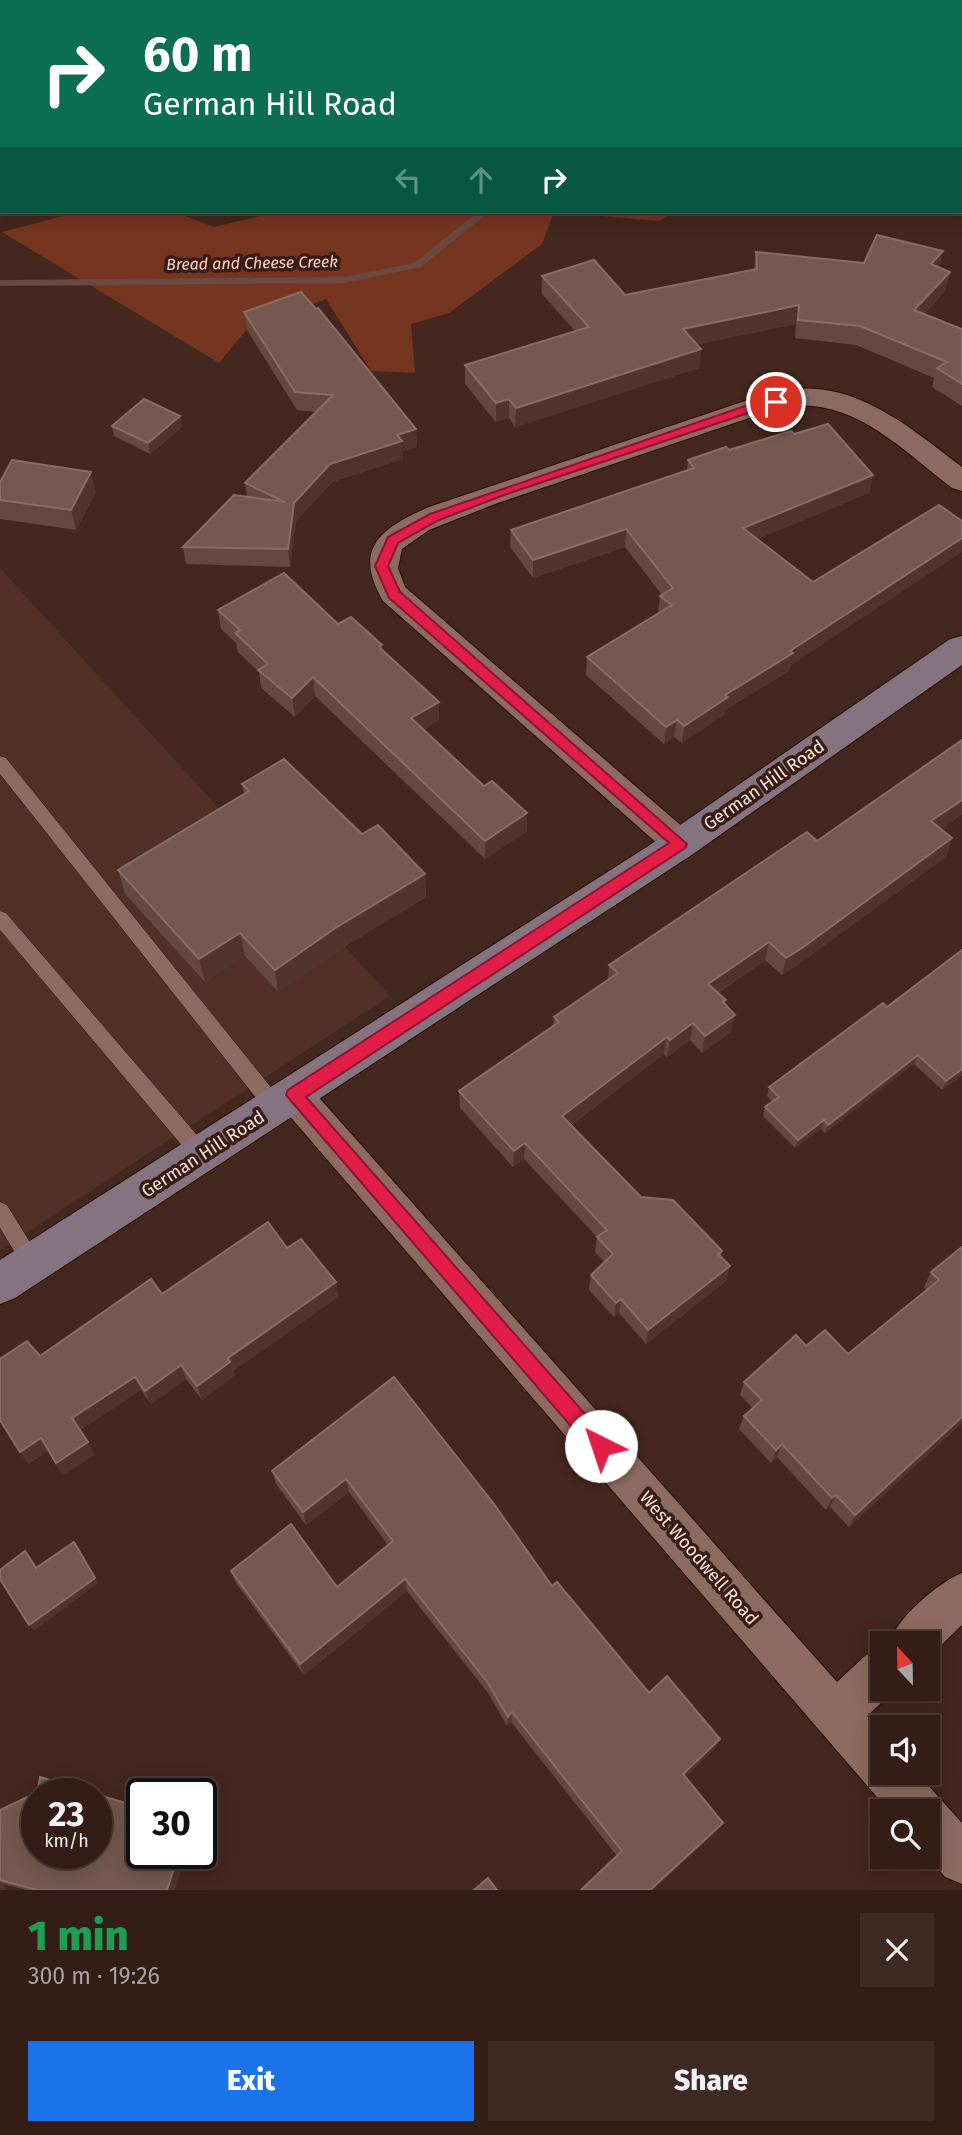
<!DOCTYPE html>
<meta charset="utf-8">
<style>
:root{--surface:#331d16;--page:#3e2a23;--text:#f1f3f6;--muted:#a9a2a1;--line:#4e3b35;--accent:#1a73e8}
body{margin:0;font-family:"Fira Sans",sans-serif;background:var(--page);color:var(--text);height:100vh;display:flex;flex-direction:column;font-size:26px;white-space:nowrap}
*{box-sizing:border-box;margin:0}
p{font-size:23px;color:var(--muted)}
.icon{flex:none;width:38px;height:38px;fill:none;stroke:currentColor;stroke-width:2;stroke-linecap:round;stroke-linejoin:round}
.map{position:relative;height:1890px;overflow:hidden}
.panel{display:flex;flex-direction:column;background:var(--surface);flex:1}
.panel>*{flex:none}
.guide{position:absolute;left:0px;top:0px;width:962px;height:214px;box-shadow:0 4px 18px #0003,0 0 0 2px var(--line);background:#0b6e4f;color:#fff;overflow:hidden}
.needle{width:46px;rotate:338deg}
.tools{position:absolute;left:870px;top:1631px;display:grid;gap:14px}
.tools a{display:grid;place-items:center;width:70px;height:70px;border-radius:0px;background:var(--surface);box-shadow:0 4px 18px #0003,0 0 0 2px var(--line);font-size:35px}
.speed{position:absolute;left:21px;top:1778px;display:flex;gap:14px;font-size:35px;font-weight:700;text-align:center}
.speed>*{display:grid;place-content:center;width:91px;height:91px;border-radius:50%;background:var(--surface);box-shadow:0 4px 18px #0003,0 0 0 2px var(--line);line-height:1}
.speed small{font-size:18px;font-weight:400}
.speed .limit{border:4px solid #111;border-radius:10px;background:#fff;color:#111}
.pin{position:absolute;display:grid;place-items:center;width:60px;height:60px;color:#fff;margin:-30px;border:4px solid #fff;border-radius:50%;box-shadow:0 2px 7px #0007}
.me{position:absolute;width:77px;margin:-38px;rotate:319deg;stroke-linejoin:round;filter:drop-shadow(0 0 5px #0008)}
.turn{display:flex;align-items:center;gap:24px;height:147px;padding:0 28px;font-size:32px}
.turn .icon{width:91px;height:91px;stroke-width:2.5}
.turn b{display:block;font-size:49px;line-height:60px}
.lanes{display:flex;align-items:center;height:66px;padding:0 28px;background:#0003;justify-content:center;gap:35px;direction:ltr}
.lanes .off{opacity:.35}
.round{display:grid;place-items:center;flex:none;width:74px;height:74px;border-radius:0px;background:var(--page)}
.summary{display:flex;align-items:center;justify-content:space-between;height:119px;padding:0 28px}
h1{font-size:42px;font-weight:800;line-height:52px;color:#1e9e55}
.cta{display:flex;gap:14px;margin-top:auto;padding:14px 28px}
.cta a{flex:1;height:80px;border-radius:0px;background:var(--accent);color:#fff;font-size:28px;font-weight:800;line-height:80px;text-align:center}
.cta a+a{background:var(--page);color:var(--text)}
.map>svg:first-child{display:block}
.built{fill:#523025}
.green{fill:#753521}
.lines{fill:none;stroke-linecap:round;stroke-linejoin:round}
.stream{fill:#6b4943;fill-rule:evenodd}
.lane-casing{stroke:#290f07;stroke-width:1}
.street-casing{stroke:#290f07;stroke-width:2}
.secondary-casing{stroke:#290f07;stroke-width:2}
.lane{fill:#8d6b60;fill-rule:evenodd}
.street{fill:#8d6b60;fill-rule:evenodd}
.secondary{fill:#85747f;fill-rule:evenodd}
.wall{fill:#65483e}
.shaded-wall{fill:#51342a}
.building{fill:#75594f;stroke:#896e66;stroke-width:2}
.route{fill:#e11d48;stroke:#92132f;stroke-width:2}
.labels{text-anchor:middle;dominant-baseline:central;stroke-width:7;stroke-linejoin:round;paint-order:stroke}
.far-water-label{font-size:16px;font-style:italic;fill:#fdcfc0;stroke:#391d15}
.street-label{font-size:18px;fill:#f8e4de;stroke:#391d15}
</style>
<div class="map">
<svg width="962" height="1890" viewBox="0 0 962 1890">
<rect width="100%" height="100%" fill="#44271e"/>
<!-- built -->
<polygon class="built" points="0,568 390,996 0,1250"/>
<!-- green -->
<g class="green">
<polygon points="498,0 768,0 771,2 498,2"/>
<polygon points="784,0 962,0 962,103 961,2"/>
<polygon points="78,212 175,212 214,227 277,212 554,212 542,244 449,313 411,324 415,373 371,371 326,299 248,328 219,363 2,232"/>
<polygon points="556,212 675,212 659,221"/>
</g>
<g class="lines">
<!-- stream -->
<g class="stream">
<polygon points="829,0 840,0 828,2"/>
<polygon points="478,212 489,212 421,267 344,283 0,286 0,280 344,277 414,263"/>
</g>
<defs>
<g id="lane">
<polygon points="0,756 6,758 282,1101 284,1107 282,1113 275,1115 268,1113 0,774"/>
<polygon points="0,911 6,913 209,1149 211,1155 209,1161 202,1163 195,1161 0,930"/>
<polygon points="0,1202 7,1205 39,1257 42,1263 39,1269 32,1272 25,1269 0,1228"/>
</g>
<g id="street">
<polygon points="381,0 406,0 380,2"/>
<polygon points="2,9 2,24 0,25 0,10"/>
<rect x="0" y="75" width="2" height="14"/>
<path d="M795,389C860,383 913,430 962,467V491L952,488C911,457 866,410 812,406C796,405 780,410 764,413L495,504L429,530L402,549L398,568L405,587L692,835L697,844L692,853L680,857L668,853L383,601C352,548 381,528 429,507L748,400Z"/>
<polygon points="294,1079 307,1084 837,1682 866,1655 882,1648 882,1689 896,1689 867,1716 882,1733 882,1773 917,1773 962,1823 962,1884 945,1877 928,1856 928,1811 889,1811 281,1106 275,1095 281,1084"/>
<path d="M962,1573V1625L928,1658V1643H889C898,1617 936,1584 962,1573Z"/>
</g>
<polygon id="secondary" points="962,636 962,665 693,854 15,1298 0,1304 0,1260 667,834 950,639"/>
</defs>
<!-- lane casing -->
<use href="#lane" class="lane-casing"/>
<!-- street casing -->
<use href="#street" class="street-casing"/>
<!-- secondary casing -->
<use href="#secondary" class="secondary-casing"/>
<!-- lane -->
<use href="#lane" class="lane"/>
<!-- street -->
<use href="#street" class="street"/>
<!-- secondary -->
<use href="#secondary" class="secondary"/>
</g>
<!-- wall -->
<g class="wall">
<polygon points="756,252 864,263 939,268 950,272 945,291 924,314 962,329 962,406 932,387 934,378 856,345 795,338 796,324 697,344 701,349 699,368 515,427 509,418 496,422 465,384 465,365 575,331 542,294 542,276 625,295 754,269"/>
<polygon points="244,312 416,429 417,447 402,451 403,459 332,482 296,521 290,567 186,564 183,547 247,497 245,483 316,412 297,410 247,330"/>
<polygon points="180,416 182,427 150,454 114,436 112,426"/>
<polygon points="794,434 873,475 869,493 757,539 790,666 789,671 725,710 725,714 682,743 674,737 664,744 586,675 587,657 658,613 660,596 662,595 625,547 533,578 510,547 511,530 687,470 688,460"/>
<polygon points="0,482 96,492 76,530 0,519"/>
<polygon points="218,610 338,624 383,651 439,720 423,730 484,786 527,813 527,831 485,859 315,696 295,717 261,688 259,672 238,652 236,643 221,629"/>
<polygon points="242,784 362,834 425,874 426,897 339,950 278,992 245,956 205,982 125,894 118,870 244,794"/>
<polygon points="962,814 941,829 952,838 946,857 797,965 782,975 765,960 718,993 725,1005 735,1015 731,1032 702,1053 690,1040 667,1057 664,1054 571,1125 641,1197 722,1251 721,1257 730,1266 726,1281 646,1344 619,1313 614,1317 589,1290 591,1275 605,1262 595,1252 597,1237 524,1159 513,1167 460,1108 459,1091 553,1026 554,1017 608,980 609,965 817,841"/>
<polygon points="883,1003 962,1075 942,1090 914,1064 825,1133 821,1129 795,1148 763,1116 765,1107 772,1102 767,1096 769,1087"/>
<polygon points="962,1247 962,1423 849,1527 830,1507 826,1510 777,1457 771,1463 739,1429 744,1416 753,1408 740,1395 744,1382 806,1346 848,1354 927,1290 924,1287 931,1272"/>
<polygon points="287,1248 336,1282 338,1297 233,1371 235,1375 202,1400 186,1379 151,1404 141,1390 80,1430 94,1455 63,1475 48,1451 28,1464 40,1356 162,1294"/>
<polygon points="394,1377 552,1586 649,1693 720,1739 715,1748 685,1777 717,1831 617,1856 511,1722 507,1726 488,1693 407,1591 304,1675 236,1583 231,1571 337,1587 388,1545 349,1492 306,1525 276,1484 272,1471"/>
<polygon points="0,1810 175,1890 26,1890 4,1884 0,1890"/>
</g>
<!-- shaded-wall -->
<g class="shaded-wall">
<polygon points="198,0 208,0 207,2 196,2"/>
<rect x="0" y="168" width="2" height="21"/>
<polygon points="943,251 939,270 931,264"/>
<polygon points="950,272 945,291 910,328 914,310"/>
<polygon points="799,305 796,324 681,348 683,329"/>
<polygon points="701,349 699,368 515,427 516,408"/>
<polygon points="509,399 509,418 496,422 496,403"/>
<polygon points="180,416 182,427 150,454 148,443"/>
<polygon points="416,429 417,447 402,451 403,459 332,482 296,521 290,567 288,549 294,503 330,464 397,435"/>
<polygon points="91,472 96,492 76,530 71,510"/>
<polygon points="873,475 869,493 740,546 743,528"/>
<polygon points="626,529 625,547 533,578 533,560"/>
<polygon points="962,538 962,552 790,666 789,671 725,710 725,714 682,743 684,726 725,695"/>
<polygon points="313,677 315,696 295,717 292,698"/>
<polygon points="439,702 439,720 411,737 411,718"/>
<polygon points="677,720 674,737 664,744 666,727"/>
<polygon points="962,800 962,814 925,840 931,821"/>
<polygon points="527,813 527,831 485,859 485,841"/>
<polygon points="952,838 946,857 797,965 782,975 786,958"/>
<polygon points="425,874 426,897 339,950 278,992 275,970 337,927"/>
<polygon points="240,933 245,956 205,982 199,959"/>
<polygon points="769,942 765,960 705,1001 708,984"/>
<polygon points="735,1015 731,1032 702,1053 705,1036"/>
<polygon points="693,1023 690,1040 667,1057 670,1040"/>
<polygon points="667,1037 664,1054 561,1132 562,1116"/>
<polygon points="918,1055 914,1064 825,1133 828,1125"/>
<polygon points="962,1069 962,1075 942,1090 946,1081"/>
<polygon points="824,1120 821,1129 795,1148 798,1140"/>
<polygon points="525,1143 524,1159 513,1167 514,1151"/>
<polygon points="730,1266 726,1281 646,1344 648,1330"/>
<polygon points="336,1282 338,1297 233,1371 235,1375 202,1400 197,1386 228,1358"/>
<polygon points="621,1299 619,1313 614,1317 616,1303"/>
<polygon points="181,1365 186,1379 151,1404 145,1391"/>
<polygon points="135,1377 141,1390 79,1431 72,1418"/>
<polygon points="962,1417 962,1423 849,1527 855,1515"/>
<polygon points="41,1438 48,1451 28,1464 20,1452"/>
<polygon points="88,1442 94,1455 63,1475 56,1463"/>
<polygon points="782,1444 777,1457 771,1463 776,1450"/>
<polygon points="346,1479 349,1492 306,1525 303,1512"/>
<polygon points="836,1495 830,1507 826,1510 832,1498"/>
<polygon points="74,1542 98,1583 34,1631 29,1625"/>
<polygon points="405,1579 407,1591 304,1675 300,1664"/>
<polygon points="512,1712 511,1722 507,1726 508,1717"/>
<polygon points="720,1739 715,1748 679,1783 683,1774"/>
<polygon points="723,1823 717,1831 653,1890 650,1890"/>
<polygon points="179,1853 187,1853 175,1890 167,1890"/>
<polygon points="0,1881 4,1884 6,1890 0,1890"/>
</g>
<!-- building -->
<g class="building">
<polygon points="69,0 198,0 196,2 81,2"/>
<polygon points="2,100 2,168 0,168 0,101"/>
<polygon points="877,235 943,251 931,264 950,272 914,310 962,329 962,384 937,368 947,362 860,326 798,320 799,305 683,329 701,349 516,408 509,399 496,403 465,365 589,327 542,276 594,260 625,295 757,269 756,252 864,263"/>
<polygon points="301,292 316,309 318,308 416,429 397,435 402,441 330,464 294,503 288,549 183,547 234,495 285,502 245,483 333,395 295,392 244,312"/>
<polygon points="144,399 180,416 148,443 112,426"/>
<polygon points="828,424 873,475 743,528 813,582 939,505 962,521 962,538 790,651 793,653 725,695 728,697 684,726 677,720 666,727 587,657 672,605 660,596 673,588 626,529 533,560 511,530 694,468 688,460 726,447 729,450 791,431 794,434"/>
<polygon points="12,460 91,472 71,510 0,500 0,482"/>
<polygon points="284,573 338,624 351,617 382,645 379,647 439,702 411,718 484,786 492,781 527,813 485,841 313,677 292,698 258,670 268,664 235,633 240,630 218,610"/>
<polygon points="962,740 962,800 931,821 952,838 802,948 786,958 769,942 708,984 726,1000 723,1002 735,1015 705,1036 693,1023 670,1040 667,1037 562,1116 641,1197 673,1200 722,1251 718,1254 730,1266 648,1330 621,1299 616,1303 591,1275 613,1254 597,1237 607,1230 525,1143 514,1151 459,1091 559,1022 554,1017 618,973 609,965 807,832 817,841"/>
<polygon points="284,759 362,834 378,825 425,874 337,927 275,970 240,933 199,959 118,870 249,791 242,784"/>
<polygon points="962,950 962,1069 946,1081 918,1055 828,1125 824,1120 798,1140 765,1107 779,1097 769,1087 883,1003 887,1007"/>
<polygon points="268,1222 287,1248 301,1239 336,1282 228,1358 230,1362 197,1386 181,1365 145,1391 135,1377 72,1418 88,1442 56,1463 41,1438 20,1452 0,1420 0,1359 27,1341 40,1356 151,1279 162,1294"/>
<polygon points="962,1247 962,1417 855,1515 836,1495 832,1498 782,1444 776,1450 744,1416 762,1400 744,1382 796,1335 806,1346 825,1330 848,1354 939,1280 931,1272"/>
<polygon points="394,1377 494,1504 552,1586 557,1582 649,1693 667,1676 720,1739 683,1774 723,1823 650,1890 581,1890 622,1851 512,1712 508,1717 488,1683 405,1579 300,1664 231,1571 291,1524 337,1587 393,1541 346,1479 303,1512 272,1471"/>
<polygon points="74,1542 95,1578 29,1625 0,1579 0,1570 25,1551 36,1568"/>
<polygon points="40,1777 96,1794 37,1794 37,1853 96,1853 96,1794 142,1808 142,1853 179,1853 167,1890 37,1890 0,1880 0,1810 38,1792"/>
<polygon points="488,1878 497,1890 474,1890"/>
</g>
<!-- route -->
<polygon class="route" points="776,398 781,399 781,405 760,409 504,495 439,520 398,543 388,566 400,592 687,844 685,848 306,1097 608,1440 610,1446 608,1453 601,1456 594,1453 286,1095 288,1090 669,843 389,598 375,566 388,537 430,514 754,403"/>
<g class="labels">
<!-- far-water labels -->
<g class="far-water-label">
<text transform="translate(252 263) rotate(-1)">Bread and Cheese Creek</text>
</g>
<!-- street labels -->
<g class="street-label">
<text transform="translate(764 785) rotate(-35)">German Hill Road</text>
<text transform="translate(203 1154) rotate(-33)">German Hill Road</text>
<text transform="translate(699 1558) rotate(49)">West Woodwell Road</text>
</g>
</g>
</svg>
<div class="tools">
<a><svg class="needle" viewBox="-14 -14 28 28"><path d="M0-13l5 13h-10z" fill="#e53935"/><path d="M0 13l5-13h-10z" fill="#a9a2a1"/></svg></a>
<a><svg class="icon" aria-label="sound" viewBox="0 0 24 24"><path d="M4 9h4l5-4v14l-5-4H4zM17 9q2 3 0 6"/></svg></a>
<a><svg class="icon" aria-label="search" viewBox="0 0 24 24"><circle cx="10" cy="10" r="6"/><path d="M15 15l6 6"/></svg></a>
</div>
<div class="speed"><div>23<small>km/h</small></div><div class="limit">30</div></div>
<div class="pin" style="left:776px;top:402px;background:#d93025"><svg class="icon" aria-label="arrive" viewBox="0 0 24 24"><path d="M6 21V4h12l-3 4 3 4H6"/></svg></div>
<svg class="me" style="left:601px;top:1446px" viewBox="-20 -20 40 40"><circle r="19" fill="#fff"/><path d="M0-13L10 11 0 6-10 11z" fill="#e11d48"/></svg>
<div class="guide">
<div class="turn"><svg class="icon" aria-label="right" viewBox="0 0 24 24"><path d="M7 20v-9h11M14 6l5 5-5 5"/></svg><div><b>60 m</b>German Hill Road</div></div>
<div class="lanes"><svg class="icon off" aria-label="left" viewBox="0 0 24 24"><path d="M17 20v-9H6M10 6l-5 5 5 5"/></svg><svg class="icon off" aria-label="ahead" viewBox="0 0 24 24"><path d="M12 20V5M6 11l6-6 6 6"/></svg><svg class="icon" aria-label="right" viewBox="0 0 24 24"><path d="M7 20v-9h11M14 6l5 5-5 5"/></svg></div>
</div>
</div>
<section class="panel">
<div class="summary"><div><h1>1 min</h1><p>300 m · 19:26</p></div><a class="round"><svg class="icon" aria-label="close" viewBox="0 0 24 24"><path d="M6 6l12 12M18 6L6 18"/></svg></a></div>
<div class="cta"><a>Exit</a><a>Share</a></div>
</section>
